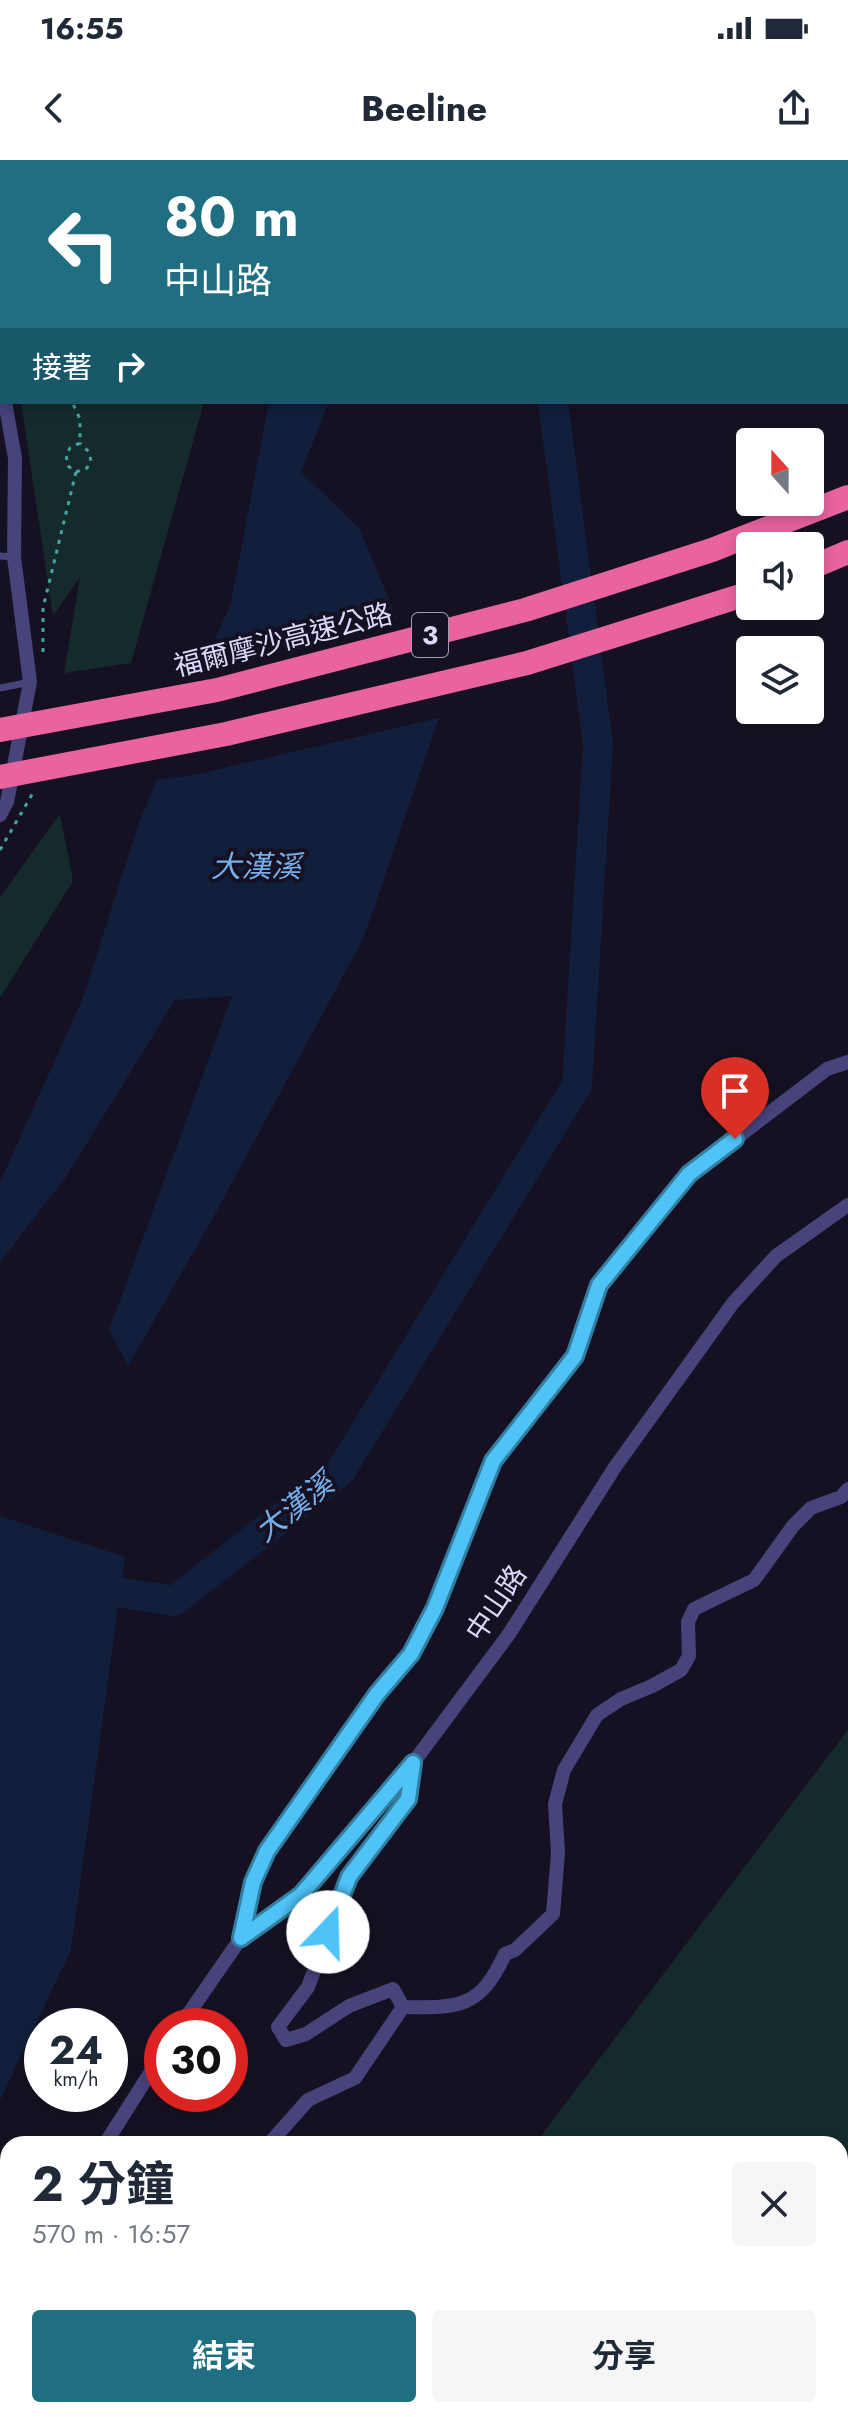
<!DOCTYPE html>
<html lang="zh-TW">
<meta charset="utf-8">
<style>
:root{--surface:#fff;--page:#f6f6f7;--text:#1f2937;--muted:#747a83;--accent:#1f6e82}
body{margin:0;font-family:Jost,"Noto Sans TC",sans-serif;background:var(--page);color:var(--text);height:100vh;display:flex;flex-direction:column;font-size:30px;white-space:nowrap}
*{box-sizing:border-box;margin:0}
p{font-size:26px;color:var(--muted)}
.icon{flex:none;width:44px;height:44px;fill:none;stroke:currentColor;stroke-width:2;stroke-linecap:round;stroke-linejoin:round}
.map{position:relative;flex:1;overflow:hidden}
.panel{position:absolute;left:0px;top:1976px;width:848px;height:282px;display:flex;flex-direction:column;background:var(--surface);border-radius:24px 24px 0 0;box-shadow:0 4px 12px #0003}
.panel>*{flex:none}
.hud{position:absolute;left:0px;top:0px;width:848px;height:244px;box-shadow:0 4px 12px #0003;background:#1f6e82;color:#fff;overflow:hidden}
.needle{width:52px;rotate:339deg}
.tools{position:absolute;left:736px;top:268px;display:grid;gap:16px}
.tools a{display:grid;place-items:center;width:88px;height:88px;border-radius:8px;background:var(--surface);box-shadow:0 4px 12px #0003;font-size:40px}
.speed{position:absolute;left:24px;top:1848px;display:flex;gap:16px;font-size:40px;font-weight:700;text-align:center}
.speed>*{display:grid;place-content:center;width:104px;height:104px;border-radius:50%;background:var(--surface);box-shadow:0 4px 12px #0003;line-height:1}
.speed small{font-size:20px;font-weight:400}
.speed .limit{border:12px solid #d22;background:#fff;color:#111}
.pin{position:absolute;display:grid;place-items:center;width:68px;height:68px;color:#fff;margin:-82px -34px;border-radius:50% 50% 50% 0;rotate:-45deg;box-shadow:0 0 8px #0007}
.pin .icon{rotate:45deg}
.me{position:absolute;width:88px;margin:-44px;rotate:21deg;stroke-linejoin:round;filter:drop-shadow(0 0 6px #0008)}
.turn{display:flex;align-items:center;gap:28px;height:168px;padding:0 32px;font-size:36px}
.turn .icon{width:104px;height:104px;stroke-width:2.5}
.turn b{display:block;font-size:56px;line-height:68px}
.then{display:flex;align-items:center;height:76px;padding:0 32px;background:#0003;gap:16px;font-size:30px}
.round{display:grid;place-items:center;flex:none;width:84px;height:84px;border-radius:8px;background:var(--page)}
.head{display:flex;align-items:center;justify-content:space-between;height:136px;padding:0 32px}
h1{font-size:48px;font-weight:700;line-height:60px}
.primary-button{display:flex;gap:16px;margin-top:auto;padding:16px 32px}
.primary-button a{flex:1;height:92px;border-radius:8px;background:var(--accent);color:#fff;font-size:32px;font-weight:700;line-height:92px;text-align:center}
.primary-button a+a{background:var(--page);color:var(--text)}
.status{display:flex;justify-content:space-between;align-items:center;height:56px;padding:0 40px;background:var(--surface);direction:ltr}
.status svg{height:22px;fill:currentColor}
header{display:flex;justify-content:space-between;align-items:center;height:104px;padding:0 32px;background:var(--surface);font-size:36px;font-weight:700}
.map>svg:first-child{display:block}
.green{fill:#152b2b}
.water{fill:#111f3c}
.pier{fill:#151122}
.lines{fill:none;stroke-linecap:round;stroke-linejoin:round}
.river{stroke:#111f3c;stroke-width:30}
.path{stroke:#40a6a4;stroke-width:3;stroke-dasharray:4 6;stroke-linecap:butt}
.service{stroke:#47437b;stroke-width:7}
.minor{stroke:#47437b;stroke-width:14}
.motorway{stroke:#e9639e;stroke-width:24}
.motorway-bridge{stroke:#e9639e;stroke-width:24}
.route-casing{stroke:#337fa1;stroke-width:20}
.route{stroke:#4fc3f7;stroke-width:14}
.labels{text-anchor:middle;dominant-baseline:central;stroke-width:8;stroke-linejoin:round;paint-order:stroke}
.shield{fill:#151122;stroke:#a19cb8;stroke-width:2}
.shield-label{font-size:26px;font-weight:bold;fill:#ddd8f9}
.street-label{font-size:28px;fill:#ddd8f9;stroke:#151122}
.water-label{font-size:30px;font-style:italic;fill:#74afeb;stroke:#151122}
</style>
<div class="status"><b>16:55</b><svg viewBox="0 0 49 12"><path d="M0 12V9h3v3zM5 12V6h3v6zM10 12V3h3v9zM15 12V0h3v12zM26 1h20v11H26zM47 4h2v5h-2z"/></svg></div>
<header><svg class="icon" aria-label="back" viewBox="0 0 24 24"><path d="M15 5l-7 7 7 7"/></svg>Beeline<svg class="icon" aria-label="share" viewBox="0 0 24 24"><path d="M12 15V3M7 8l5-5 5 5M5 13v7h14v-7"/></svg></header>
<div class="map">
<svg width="848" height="2257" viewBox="0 0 848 2257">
<rect width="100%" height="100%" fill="#151122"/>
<!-- green -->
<g class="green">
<polygon points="0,0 234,0 234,2 2,2 2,87"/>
<polygon points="21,242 204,242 131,503 64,513 80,417 53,456"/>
<polygon points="60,654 73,721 0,838 0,737"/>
<polygon points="848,1570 848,2257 270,2257 278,2250 840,2250 840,1984 535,1984"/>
</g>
<!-- water -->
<g class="water">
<polygon points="269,242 329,242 301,312 359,368 439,558 364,777 213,1058 128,1206 109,1170 232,836 175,840 66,1017 0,1102 0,1022 82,840 140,660 231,442"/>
<polygon points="0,1356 125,1397 71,1790 0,1940"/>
</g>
<!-- pier -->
<polygon class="pier" points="400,457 443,557 198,614 152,621 201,504 256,494"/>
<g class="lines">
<!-- river -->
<polyline class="river" points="79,1426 174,1441 340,1312 577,925 598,584 553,242"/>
<!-- path -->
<g class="path">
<polyline points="28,0 28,2"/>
<polyline points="76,312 87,308 91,301 89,292 80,283"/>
<polyline points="43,492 43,448 76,312 68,306 66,295 70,288 80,283 80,259 72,242"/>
<polyline points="0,690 34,631"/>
</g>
<!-- service -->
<g class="service">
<polyline points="0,396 14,397"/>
<polyline points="0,528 30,522"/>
</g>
<!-- minor -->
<g class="minor">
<polyline points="0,215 2,226"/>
<polyline points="0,655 7,642 30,522 14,397 15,298 5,242"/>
<polyline points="241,1778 253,1722 267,1691 377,1534 411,1494 435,1448 493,1301 575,1196 599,1125 689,1014 827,909 848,902"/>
<path d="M403,1847C458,1848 480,1849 505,1794L515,1790L553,1754L558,1693L555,1644L564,1610L597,1555L621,1539L652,1526L681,1510L689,1496L688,1462L694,1449L754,1420L793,1366L811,1348L841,1337L848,1329"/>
<polyline points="180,1866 241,1778 301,1735 413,1603 509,1474 615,1307 733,1143 776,1096 848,1045"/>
<polyline points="105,1984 162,1894"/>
<polyline points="269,1984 308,1940 355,1918 403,1847 393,1829 349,1846 306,1874 286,1880 278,1867 308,1827 349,1717 408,1639 413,1604"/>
<polyline points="24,2257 25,2250"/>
</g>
<!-- motorway -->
<polyline class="motorway" points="810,408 848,392"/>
<!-- motorway-bridge -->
<g class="motorway-bridge">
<polyline points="0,570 217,530 525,450 712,390 848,337"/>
<polyline points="0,617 226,574 527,503 750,433"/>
</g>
</g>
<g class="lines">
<defs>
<polyline id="route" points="328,1772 349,1717 408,1639 413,1603 301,1735 241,1778 253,1722 267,1691 377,1534 411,1494 435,1448 493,1301 575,1196 599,1125 689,1014 735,979"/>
</defs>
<!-- route casing -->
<use href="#route" class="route-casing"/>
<!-- route -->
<use href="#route" class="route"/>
</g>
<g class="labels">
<!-- shield labels -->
<rect class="shield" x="412" y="453" width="36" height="44" rx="6"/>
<g class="shield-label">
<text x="430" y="475">3</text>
</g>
<!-- street labels -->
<g class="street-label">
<text transform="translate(283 480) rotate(-14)">福爾摩沙高速公路</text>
<text transform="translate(496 1443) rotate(-56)">中山路</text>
</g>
<!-- water labels -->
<g class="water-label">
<text x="256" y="706">大漢溪</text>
<text transform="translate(294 1347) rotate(-38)">大漢溪</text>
</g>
</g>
</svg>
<div class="tools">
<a><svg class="needle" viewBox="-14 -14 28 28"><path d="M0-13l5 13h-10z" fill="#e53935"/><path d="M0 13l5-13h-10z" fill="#747a83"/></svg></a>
<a><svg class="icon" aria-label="sound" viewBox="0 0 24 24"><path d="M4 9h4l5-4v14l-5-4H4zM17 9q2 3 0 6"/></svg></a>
<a><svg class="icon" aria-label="layers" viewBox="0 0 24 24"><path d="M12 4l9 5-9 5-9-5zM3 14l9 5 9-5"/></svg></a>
</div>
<div class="speed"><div>24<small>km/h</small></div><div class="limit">30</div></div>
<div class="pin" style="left:735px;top:979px;background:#d93025"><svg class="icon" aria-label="arrive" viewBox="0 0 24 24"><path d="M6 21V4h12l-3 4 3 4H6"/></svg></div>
<svg class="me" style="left:328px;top:1772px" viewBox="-20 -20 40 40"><circle r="19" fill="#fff"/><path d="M0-13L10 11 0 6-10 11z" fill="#4fc3f7"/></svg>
<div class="hud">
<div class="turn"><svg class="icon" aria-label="left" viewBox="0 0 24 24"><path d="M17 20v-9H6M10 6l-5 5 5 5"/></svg><div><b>80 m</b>中山路</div></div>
<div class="then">接著<svg class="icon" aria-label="right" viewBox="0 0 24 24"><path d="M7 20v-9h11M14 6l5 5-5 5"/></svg></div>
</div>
<section class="panel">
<div class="head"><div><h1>2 分鐘</h1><p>570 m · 16:57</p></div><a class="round"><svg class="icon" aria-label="close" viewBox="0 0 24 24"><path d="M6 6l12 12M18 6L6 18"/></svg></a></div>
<div class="primary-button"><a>結束</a><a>分享</a></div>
</section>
</div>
